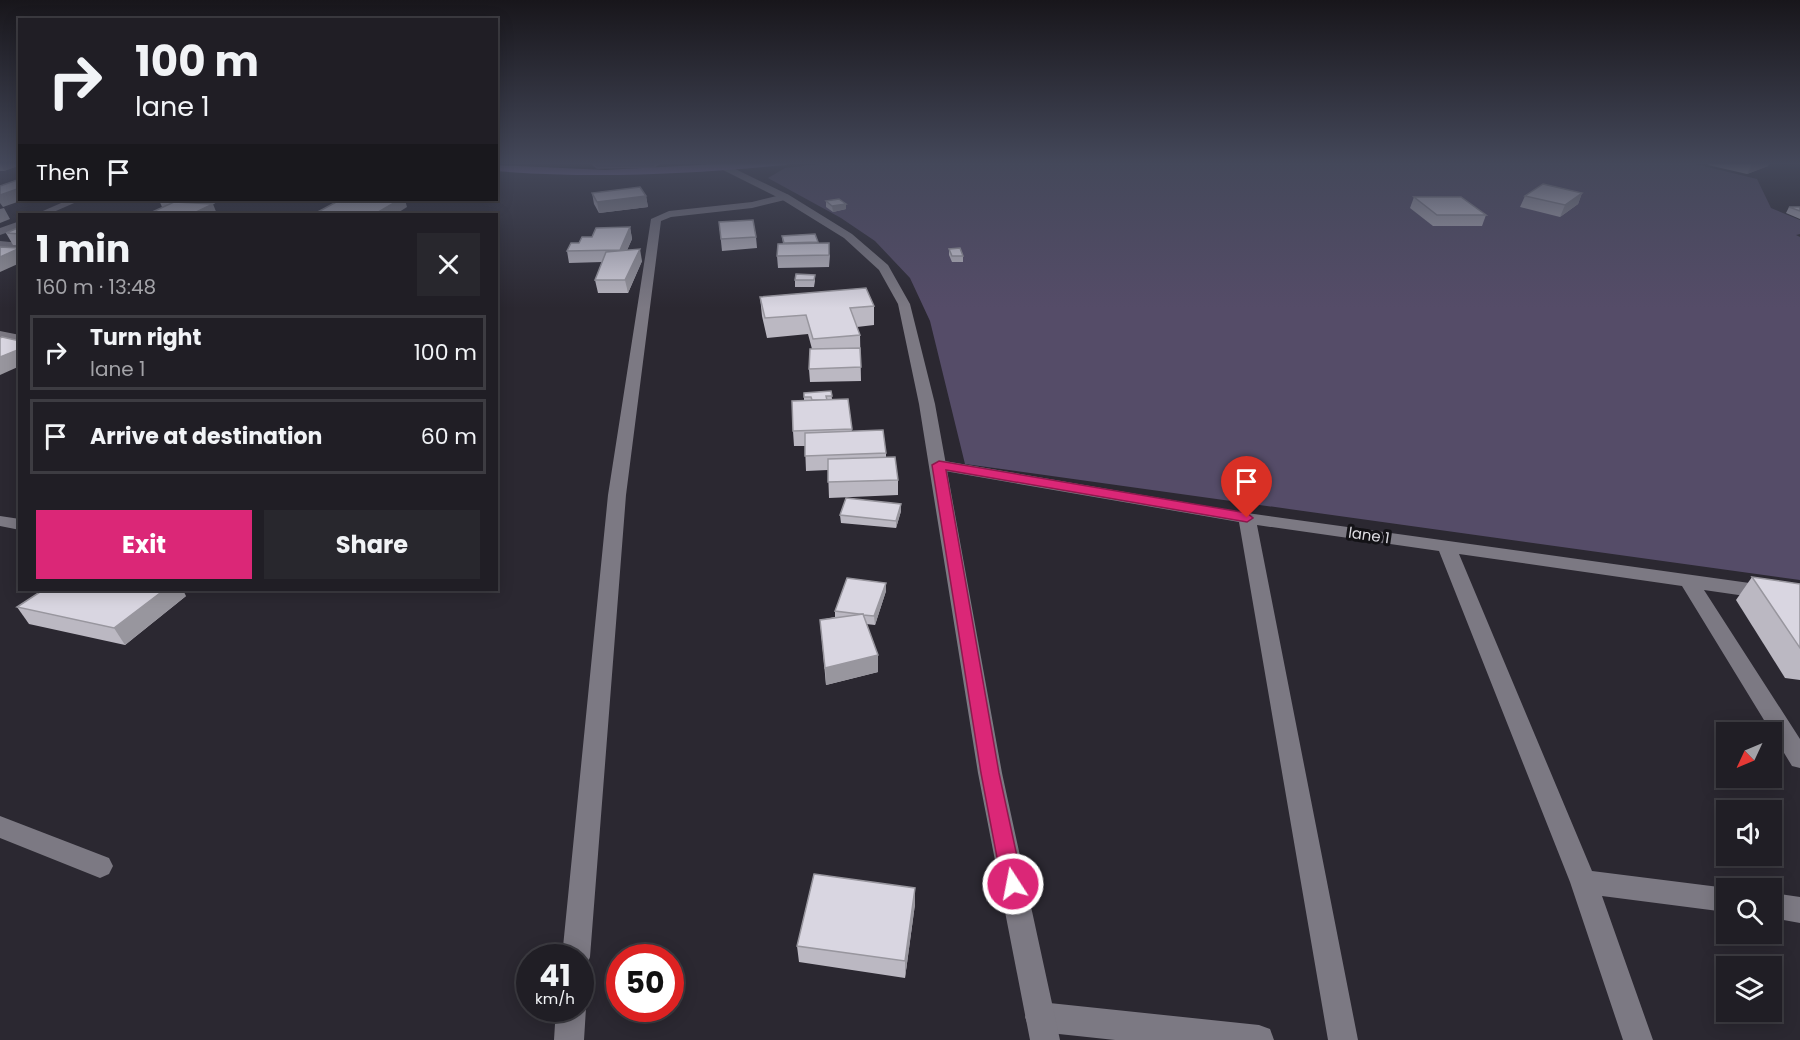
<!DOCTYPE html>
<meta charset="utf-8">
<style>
:root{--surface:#201e25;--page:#28272d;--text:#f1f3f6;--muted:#a2a2a7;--line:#3d3c42;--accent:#db2777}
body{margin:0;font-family:Poppins,sans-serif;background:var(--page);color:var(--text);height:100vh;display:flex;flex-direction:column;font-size:22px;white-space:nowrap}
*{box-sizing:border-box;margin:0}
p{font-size:20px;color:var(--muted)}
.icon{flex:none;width:33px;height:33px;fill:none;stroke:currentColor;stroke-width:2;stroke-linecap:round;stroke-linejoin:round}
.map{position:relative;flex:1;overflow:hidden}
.sheet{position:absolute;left:18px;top:213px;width:480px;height:378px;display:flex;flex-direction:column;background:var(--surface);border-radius:0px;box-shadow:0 3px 15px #0003,0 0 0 2px var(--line)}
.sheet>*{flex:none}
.top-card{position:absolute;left:18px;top:18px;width:480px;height:183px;border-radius:0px;box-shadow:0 3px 15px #0003,0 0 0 2px var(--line);background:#201e25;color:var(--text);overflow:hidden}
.needle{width:39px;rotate:226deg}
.fabs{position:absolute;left:1716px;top:722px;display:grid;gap:12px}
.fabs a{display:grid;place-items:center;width:66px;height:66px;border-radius:0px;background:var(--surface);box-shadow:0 3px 15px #0003,0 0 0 2px var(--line);font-size:30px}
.speed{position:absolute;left:516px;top:944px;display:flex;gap:12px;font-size:30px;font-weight:700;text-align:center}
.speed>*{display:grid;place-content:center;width:78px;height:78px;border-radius:50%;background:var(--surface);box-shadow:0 3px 15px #0003,0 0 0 2px var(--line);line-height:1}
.speed small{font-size:15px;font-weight:400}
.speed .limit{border:9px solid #d22;background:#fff;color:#111}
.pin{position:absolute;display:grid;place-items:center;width:51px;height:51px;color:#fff;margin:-62px -26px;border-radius:50% 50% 50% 0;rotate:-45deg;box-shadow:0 0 6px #0007}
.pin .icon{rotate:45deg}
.me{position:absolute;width:66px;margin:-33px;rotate:349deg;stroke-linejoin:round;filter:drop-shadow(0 0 4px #0008)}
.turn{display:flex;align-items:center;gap:21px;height:126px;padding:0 18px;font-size:27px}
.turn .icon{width:78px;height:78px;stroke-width:2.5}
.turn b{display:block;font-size:42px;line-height:51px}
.then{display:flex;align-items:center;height:57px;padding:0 18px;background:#0003;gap:12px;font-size:22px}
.round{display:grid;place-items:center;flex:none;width:63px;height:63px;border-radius:0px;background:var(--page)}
.summary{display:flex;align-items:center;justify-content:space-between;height:102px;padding:0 18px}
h1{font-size:36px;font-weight:700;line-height:45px}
.primary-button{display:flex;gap:12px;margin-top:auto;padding:12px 18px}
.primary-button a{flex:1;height:69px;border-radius:0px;background:var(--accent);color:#fff;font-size:24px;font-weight:700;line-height:69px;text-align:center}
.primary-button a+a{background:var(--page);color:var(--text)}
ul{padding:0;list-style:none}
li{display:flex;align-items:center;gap:18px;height:75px;margin:0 12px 9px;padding:0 6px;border:3px solid var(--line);border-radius:0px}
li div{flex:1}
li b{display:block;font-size:22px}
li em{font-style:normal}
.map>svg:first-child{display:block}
.green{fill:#554c68}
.water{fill:#574776;stroke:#807497;stroke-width:1.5}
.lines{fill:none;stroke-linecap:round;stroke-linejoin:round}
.street{fill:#7c7983;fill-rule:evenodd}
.secondary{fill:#7c7983;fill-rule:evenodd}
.primary{fill:#997dc9;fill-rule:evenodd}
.wall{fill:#bbb8c2}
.shaded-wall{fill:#98969e}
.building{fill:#d9d6e1;stroke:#98969e;stroke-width:1.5}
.route{fill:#db2777;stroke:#8e194d;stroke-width:1.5}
.labels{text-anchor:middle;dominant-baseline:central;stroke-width:6;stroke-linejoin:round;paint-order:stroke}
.street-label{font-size:15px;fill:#dedde3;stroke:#131216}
</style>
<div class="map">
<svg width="1800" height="1040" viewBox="0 0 1800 1040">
<rect width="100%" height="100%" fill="#2b2831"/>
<!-- green -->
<polygon class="green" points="839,162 1687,162 1757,179 1771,208 1800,220 1800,234 1796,235 1800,237 1800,580 965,464 930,321 910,278 875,241 841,218 768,178 785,168"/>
<!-- water -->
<polygon class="water" points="580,162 662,162 654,167 597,168 591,163"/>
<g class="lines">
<!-- street -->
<g class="street">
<polygon points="785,194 789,195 789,199 752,208 671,217 661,221 626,495 590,957 586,967 580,969 580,957 562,957 608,495 651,219 669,211 752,202"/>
<polygon points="68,200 81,200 49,214 36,214"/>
<polygon points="20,221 20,228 0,235 0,228"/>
<polygon points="0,241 20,243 20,249 0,247"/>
<polygon points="0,331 20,335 20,343 0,339"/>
<polygon points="939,460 1247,513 1800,590 1800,604 1704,590 1800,739 1800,768 1792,766 1682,586 1459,554 1592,871 1727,888 1726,912 1602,896 1653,1040 1623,1040 1570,882 1439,551 1257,525 1358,1040 1328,1040 1239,522 933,469 931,465 933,461"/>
<polygon points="0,516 20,519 20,530 0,526"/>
<polygon points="0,816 109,858 113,866 109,874 100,878 0,838"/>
<polygon points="1772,893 1800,897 1800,923 1772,918"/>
<polygon points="580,997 586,1008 584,1040 554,1040 556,1008 580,1008"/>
<polygon points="1040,1002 1259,1025 1270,1029 1274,1040 1115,1040 1040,1032 1029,1028 1025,1017 1029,1006"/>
</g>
<!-- secondary -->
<polygon class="secondary" points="723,166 729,166 789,195 852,234 888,265 910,304 935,404 1002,773 1060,1040 1030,1040 978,773 919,404 898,304 879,270 844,238 781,199 723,170"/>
<!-- primary -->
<path class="primary" d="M755,162H790L786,165C689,174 594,179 496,171V165L605,170Z"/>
</g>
<!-- wall -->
<g class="wall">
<polygon points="0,162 20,162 20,165 4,171 0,171"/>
<polygon points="1709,162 1770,162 1768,166 1747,174 1708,165"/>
<polygon points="592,193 646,196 648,207 599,213 594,204"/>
<polygon points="1582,193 1578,204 1560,217 1520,207 1525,196"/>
<polygon points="1414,197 1486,215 1482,226 1433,226 1410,208"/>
<polygon points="159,200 222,200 213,204 162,207"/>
<polygon points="826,201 846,204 846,209 833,212 826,207"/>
<polygon points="1789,207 1800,207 1800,219 1786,213"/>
<polygon points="719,222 756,237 757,248 722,251"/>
<polygon points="20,227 20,245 13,245 6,233"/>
<polygon points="630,227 632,239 627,250 642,261 628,293 598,293 595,280 602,262 569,263 567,251 579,243 592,237"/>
<polygon points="782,236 818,243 830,255 829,267 778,268 777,256 783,244"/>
<polygon points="949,249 963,256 963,262 952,262 949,255"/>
<polygon points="815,275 815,281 814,287 795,287 795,280"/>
<polygon points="760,297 874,306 874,325 857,327 860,335 861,381 810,382 809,369 812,349 808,334 767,338 762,316"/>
<polygon points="831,391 832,399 848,399 852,432 886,453 886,457 898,480 898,495 829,498 828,470 806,471 805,446 794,446 793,431 804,401 804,393"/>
<polygon points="901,511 896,528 841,523 840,515"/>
<polygon points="1752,577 1800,584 1800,680 1785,678 1736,600"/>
<polygon points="886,583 886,591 875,625 866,624 878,655 878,672 826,685 820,620 835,617 835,611"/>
<polygon points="186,596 125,645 29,624 17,607"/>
<polygon points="915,888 915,904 905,978 799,962 797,946"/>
</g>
<!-- shaded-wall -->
<g class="shaded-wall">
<polygon points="0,162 20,162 20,165 4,171"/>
<polygon points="1756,162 1770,162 1768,166 1747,174 1752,164"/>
<polygon points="20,188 20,200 23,200 3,207 0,203 0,195"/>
<polygon points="1582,193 1578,204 1560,217 1565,205"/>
<polygon points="646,196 648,207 599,213 597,202"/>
<polygon points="194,200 222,200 213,204 217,214 192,214 199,211"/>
<polygon points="399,200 405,200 407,207 396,214 375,214"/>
<polygon points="846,204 846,209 833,212 832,206"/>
<polygon points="4,208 10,219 0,223 0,209"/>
<polygon points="630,227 632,239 622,262 620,250"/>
<polygon points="20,248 20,263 0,272 0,257"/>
<polygon points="640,249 642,261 628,293 625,280"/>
<polygon points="20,349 20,366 0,375 0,357"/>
<polygon points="901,504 901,511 896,528 896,521"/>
<polygon points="886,583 886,591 875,625 874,616"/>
<polygon points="164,590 183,590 186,596 125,645 114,628"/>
<polygon points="878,655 878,672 826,685 825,668"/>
<polygon points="915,888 915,904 905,978 905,961"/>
</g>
<!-- building -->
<g class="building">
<polygon points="20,179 20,188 0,195 0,186"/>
<polygon points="1543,184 1582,193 1565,205 1525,196"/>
<polygon points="640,187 646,196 597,202 592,193"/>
<polygon points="1414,197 1461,197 1486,215 1437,215"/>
<polygon points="839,199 846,204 832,206 826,201"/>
<polygon points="340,200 399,200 375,214 314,214"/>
<polygon points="174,202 213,204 192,214 148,214"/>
<polygon points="1789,207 1800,207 1800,211"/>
<polygon points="753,220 756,237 721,239 719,222"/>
<polygon points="20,227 20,234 6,233"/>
<polygon points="630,227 620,250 567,251 571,243 579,243 582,237 592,237 596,228"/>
<polygon points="815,234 818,242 784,243 782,236"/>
<polygon points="829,243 829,255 777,256 778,244"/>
<polygon points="0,247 20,248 0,257"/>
<polygon points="960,248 963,256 952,256 949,249"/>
<polygon points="640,249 625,280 595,280 606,252"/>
<polygon points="796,274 815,275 814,280 795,280"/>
<polygon points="866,288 874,306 850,308 860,335 813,339 806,315 765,318 760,297"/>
<polygon points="2,337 20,341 20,349 0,357 0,338"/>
<polygon points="860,348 861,367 809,369 810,349"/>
<polygon points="831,391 832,396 826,396 827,400 812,400 811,397 804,397 804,393"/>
<polygon points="848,399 852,429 793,431 792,401"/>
<polygon points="883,430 886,453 805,456 805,433"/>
<polygon points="895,457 898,480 828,482 828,459"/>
<polygon points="846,498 901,504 896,521 840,515"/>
<polygon points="1752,577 1800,584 1800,648"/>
<polygon points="847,578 886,583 874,616 863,615 863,614 859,614 835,611"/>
<polygon points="43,590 164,590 114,628 17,607"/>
<polygon points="863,614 878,655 825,668 820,620"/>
<polygon points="814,874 915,888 905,961 797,946"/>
</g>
<!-- sky -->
<linearGradient id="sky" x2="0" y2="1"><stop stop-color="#18161b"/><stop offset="0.53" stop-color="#44485a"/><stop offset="1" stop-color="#44485a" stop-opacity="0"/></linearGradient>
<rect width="1800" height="308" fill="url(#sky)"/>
<!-- route -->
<polygon class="route" points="939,461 1247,513 1253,518 1247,522 946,470 999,773 1023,884 1020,891 1013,893 1005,891 1002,884 981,773 932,465"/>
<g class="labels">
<!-- street labels -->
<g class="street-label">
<text transform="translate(1369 535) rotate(8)">lane 1</text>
</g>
</g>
</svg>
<div class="fabs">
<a><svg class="needle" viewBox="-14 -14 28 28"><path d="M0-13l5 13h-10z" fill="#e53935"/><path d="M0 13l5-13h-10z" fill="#a2a2a7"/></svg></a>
<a><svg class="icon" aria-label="sound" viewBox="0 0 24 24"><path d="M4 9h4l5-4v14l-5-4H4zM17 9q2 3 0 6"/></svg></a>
<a><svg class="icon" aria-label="search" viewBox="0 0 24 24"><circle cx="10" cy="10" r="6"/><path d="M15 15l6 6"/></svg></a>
<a><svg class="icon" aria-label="layers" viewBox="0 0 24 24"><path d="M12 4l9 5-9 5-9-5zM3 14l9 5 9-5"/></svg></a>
</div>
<div class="speed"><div>41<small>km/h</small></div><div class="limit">50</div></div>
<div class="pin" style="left:1247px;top:518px;background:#d93025"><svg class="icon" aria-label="arrive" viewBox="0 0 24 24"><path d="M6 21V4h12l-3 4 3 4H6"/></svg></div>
<svg class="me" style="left:1013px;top:884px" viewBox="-20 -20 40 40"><circle r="17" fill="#db2777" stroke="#fff" stroke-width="3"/><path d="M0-11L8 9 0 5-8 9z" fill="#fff"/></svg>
<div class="top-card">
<div class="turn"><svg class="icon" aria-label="right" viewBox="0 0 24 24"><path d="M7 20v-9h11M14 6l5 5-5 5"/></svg><div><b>100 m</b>lane 1</div></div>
<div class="then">Then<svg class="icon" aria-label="arrive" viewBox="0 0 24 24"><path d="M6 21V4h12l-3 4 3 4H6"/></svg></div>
</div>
<section class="sheet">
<div class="summary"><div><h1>1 min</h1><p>160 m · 13:48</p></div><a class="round"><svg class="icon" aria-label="close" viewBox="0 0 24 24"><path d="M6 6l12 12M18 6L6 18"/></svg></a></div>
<ul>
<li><svg class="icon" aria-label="right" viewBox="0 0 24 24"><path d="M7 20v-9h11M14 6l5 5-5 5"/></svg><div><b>Turn right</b><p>lane 1</p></div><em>100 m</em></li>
<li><svg class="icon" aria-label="arrive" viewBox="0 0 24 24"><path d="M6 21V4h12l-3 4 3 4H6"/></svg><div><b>Arrive at destination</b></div><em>60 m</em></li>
</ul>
<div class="primary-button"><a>Exit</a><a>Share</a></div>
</section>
</div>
